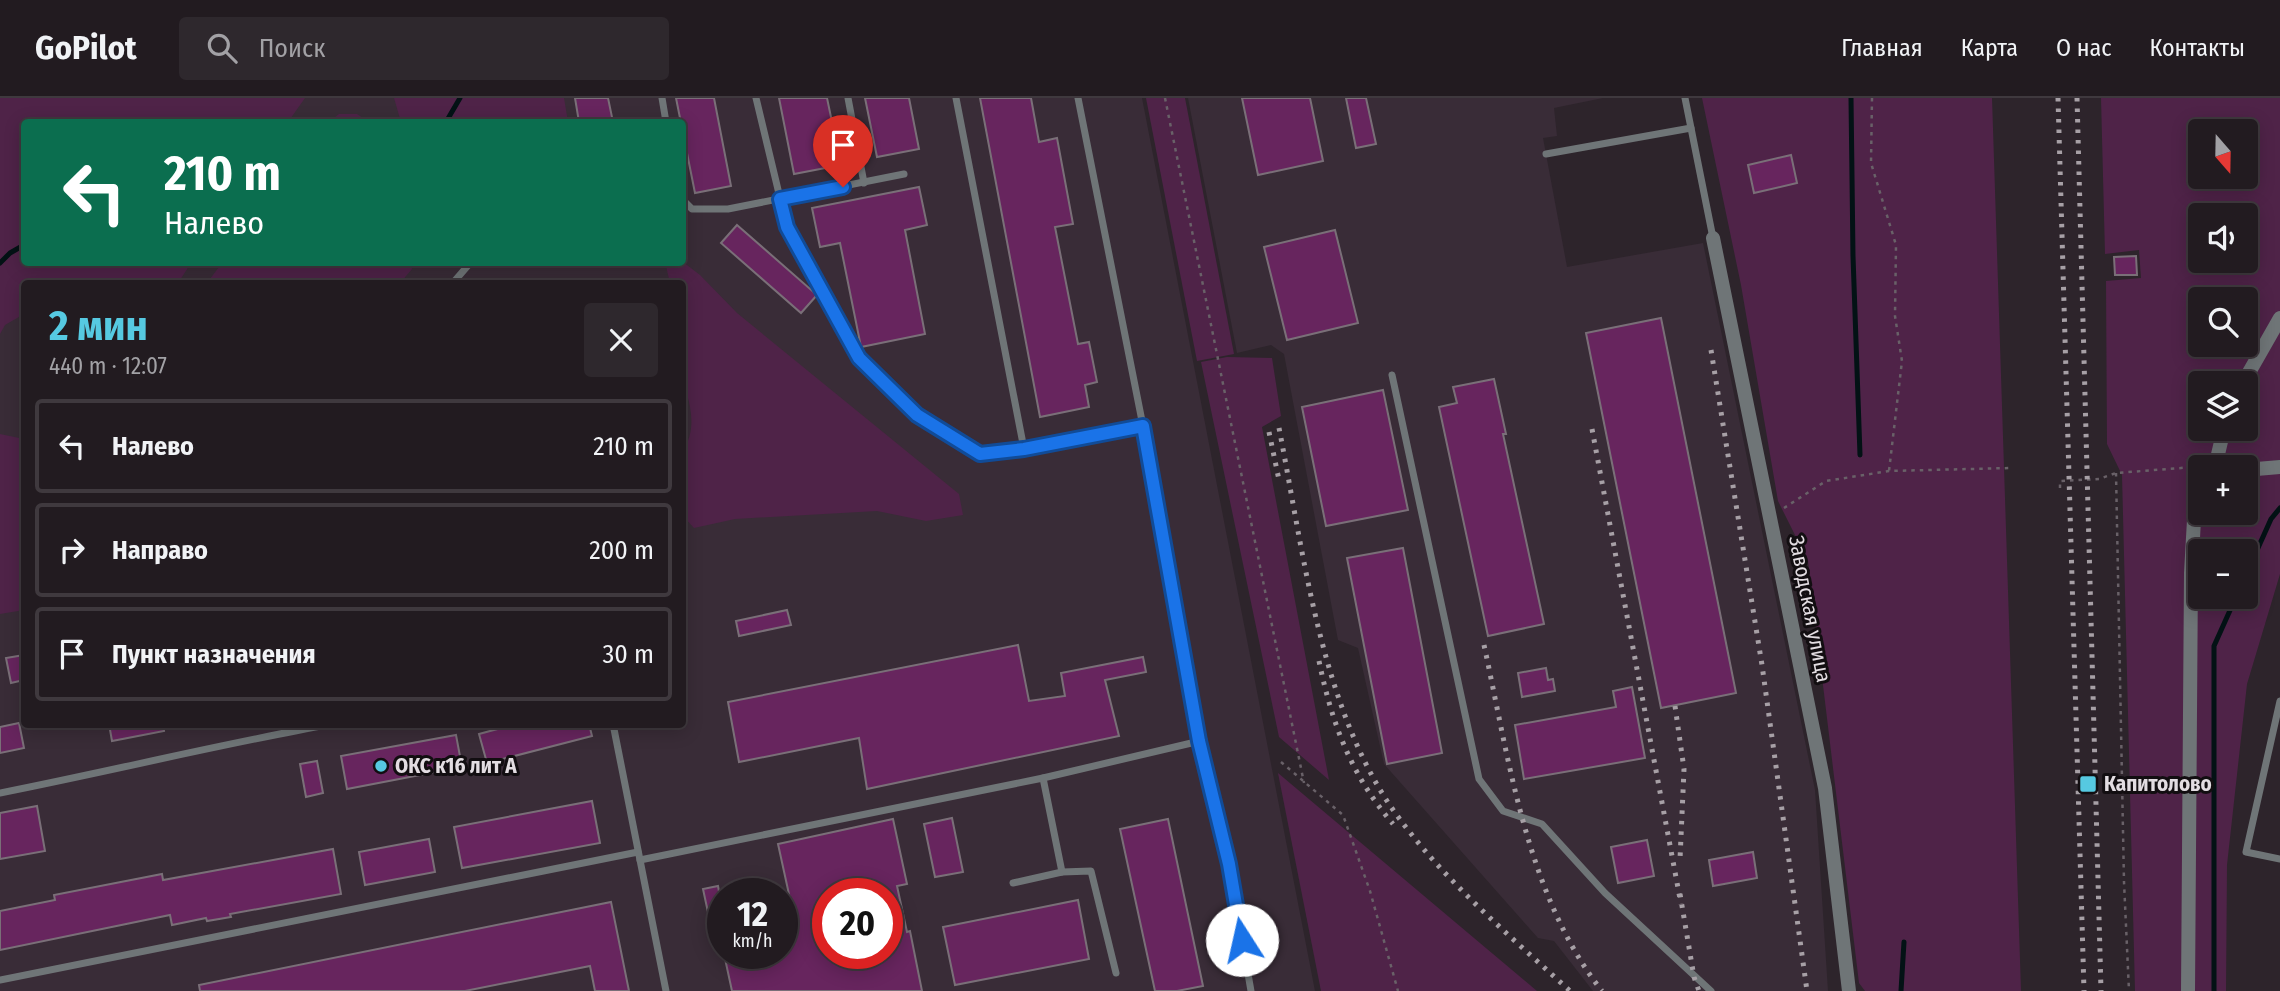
<!DOCTYPE html>
<html lang="ru">
<meta charset="utf-8">
<style>
:root{--surface:#221b20;--page:#2e282d;--text:#f1f3f6;--muted:#a2a1a5;--line:#3f393e;--accent:#56c9e1}
body{margin:0;font-family:"Fira Sans Condensed",sans-serif;background:var(--page);color:var(--text);height:100vh;display:flex;flex-direction:column;font-size:26px;white-space:nowrap}
*{box-sizing:border-box;margin:0}
p{font-size:23px;color:var(--muted)}
.icon{flex:none;width:38px;height:38px;fill:none;stroke:currentColor;stroke-width:2;stroke-linecap:round;stroke-linejoin:round}
.map{position:relative;flex:1;overflow:hidden}
.side{position:absolute;left:21px;top:182px;width:665px;height:448px;display:flex;flex-direction:column;background:var(--surface);border-radius:7px;box-shadow:0 4px 18px #0003,0 0 0 2px var(--line)}
.side>*{flex:none}
.top-card{position:absolute;left:21px;top:21px;width:665px;height:147px;border-radius:7px;box-shadow:0 4px 18px #0003,0 0 0 2px var(--line);background:#0b6e4f;color:#fff;overflow:hidden}
.needle{width:46px;rotate:160deg}
.fabs{position:absolute;left:2188px;top:21px;display:grid;gap:14px}
.fabs a{display:grid;place-items:center;width:70px;height:70px;border-radius:7px;background:var(--surface);box-shadow:0 4px 18px #0003,0 0 0 2px var(--line);font-size:35px}
.speed{position:absolute;left:707px;top:780px;display:flex;gap:14px;font-size:35px;font-weight:700;text-align:center}
.speed>*{display:grid;place-content:center;width:91px;height:91px;border-radius:50%;background:var(--surface);box-shadow:0 4px 18px #0003,0 0 0 2px var(--line);line-height:1}
.speed small{font-size:18px;font-weight:400}
.speed .limit{border:10px solid #d22;background:#fff;color:#111}
.pin{position:absolute;display:grid;place-items:center;width:60px;height:60px;color:#fff;margin:-72px -30px;border-radius:50% 50% 50% 0;rotate:-45deg;box-shadow:0 0 7px #0007}
.pin .icon{rotate:45deg}
.me{position:absolute;width:77px;margin:-38px;rotate:350deg;stroke-linejoin:round;filter:drop-shadow(0 0 5px #0008)}
.turn{display:flex;align-items:center;gap:24px;height:147px;padding:0 28px;font-size:32px}
.turn .icon{width:91px;height:91px;stroke-width:2.5}
.turn b{display:block;font-size:49px;line-height:60px}
.round{display:grid;place-items:center;flex:none;width:74px;height:74px;border-radius:7px;background:var(--page)}
.summary{display:flex;align-items:center;justify-content:space-between;height:119px;padding:0 28px}
h1{font-size:42px;font-weight:700;line-height:52px;color:var(--accent)}
ul{padding:0;list-style:none}
li{display:flex;align-items:center;gap:21px;height:94px;margin:0 14px 10px;padding:0 14px;border:4px solid var(--line);border-radius:7px}
li div{flex:1}
li b{display:block;font-size:26px}
li em{font-style:normal}
header{display:flex;align-items:center;gap:42px;box-sizing:border-box;height:98px;padding:0 35px;background:var(--surface);border-bottom:2px solid var(--line)}
header strong{font-size:33px}
nav{display:flex;gap:38px;margin-inline-start:auto;font-size:24px}
.search{width:490px;height:63px;background:var(--page);display:flex;align-items:center;gap:18px;box-sizing:border-box;padding:0 24px;border-radius:7px;color:var(--muted);font-size:26px}
.map>svg:first-child{display:block}
.built{fill:#392c37;fill-rule:evenodd}
.green{fill:#4f2348;fill-rule:evenodd}
.lines{fill:none;stroke-linecap:round;stroke-linejoin:round}
.stream{stroke:#031215;stroke-width:5}
.building{fill:#67255e;stroke:#7a6f78;stroke-width:2;fill-rule:evenodd}
.path{stroke:#696168;stroke-width:2.5;stroke-dasharray:3.5 5;stroke-linecap:butt}
.service{stroke:#6f7577;stroke-width:7}
.minor{stroke:#6f7577;stroke-width:14}
.rail{stroke:#a7a0a6;stroke-width:5;stroke-dasharray:3.5 7;stroke-linecap:butt}
.route-casing{stroke:#114b97;stroke-width:18}
.route{stroke:#1a73e8;stroke-width:12}
.poi-dot{fill:#56c9e1;stroke:#120e11;stroke-width:2.5}
.labels{text-anchor:middle;dominant-baseline:central;stroke-width:6;stroke-linejoin:round;paint-order:stroke}
.street-label{font-size:21px;fill:#e3dde2;stroke:#120e11}
.poi-label{font-size:21px;font-weight:bold;fill:#e3dde2;stroke:#120e11;text-anchor:start}
</style>
<header>
<strong>GoPilot</strong>
<div class="search"><svg class="icon" aria-label="search" viewBox="0 0 24 24"><circle cx="10" cy="10" r="6"/><path d="M15 15l6 6"/></svg>Поиск</div>
<nav><a>Главная</a><a>Карта</a><a>О нас</a><a>Контакты</a></nav>
</header>
<div class="map">
<svg width="2280" height="893" viewBox="0 0 2280 893">
<rect width="100%" height="100%" fill="#2d242b"/>
<!-- built -->
<g class="built">
<path d="M0,0H1142L1315,893H0ZM24,24H682V164H24ZM24,186H682V626H24ZM723,796H782V856H723ZM828,796H887V856H828Z"/>
<polygon points="1188,0 1603,0 1554,10 1557,38 1543,40 1567,169 1703,145 1815,692 1828,893 1593,893 1554,843 1538,840 1384,666 1358,550 1338,542 1284,256 1271,247 1237,255"/>
</g>
<!-- green -->
<g class="green">
<polygon points="0,0 305,0 288,24 24,24 24,164 191,165 178,185 24,186 24,216 5,227 0,236"/>
<polygon points="394,0 564,0 568,24 401,24"/>
<polygon points="1146,0 1185,0 1234,256 1197,263"/>
<polygon points="1702,0 1992,0 2021,893 1865,893 1859,885 1808,463 1778,403 1741,187"/>
<path d="M2101,0H2280V362L2258,365L2280,375V476L2247,586L2227,767L2226,893H2135L2122,377L2107,346L2106,183L2141,180L2139,152L2105,156ZM2200,33H2245V79H2200ZM2200,117H2245V163H2200ZM2200,201H2245V247H2200ZM2200,285H2245V331H2200ZM2200,369H2245V415H2200ZM2200,453H2245V499H2200Z"/>
<polygon points="339,16 357,16 369,24 329,24"/>
<path d="M683,164L700,177L737,215L959,396L963,417L926,423L877,413L735,421L694,430L683,418V352C697,333 691,305 683,285L682,186L670,185L666,168L669,165Z"/>
<polygon points="411,165 412,171 400,185 207,185 222,165"/>
<polygon points="1227,259 1272,260 1281,318 1262,329 1329,682 1279,639 1201,264"/>
<polygon points="0,336 24,341 24,512 0,516"/>
<polygon points="1278,675 1537,893 1321,893"/>
</g>
<g class="lines">
<!-- stream -->
<g class="stream">
<polyline points="1851,0 1853,158 1860,357"/>
<polyline points="446,24 460,0"/>
<polyline points="0,165 10,155 24,147"/>
<polyline points="2245,479 2271,421 2280,410"/>
<polyline points="1901,893 1904,844"/>
<polyline points="2214,893 2214,548 2236,499"/>
</g>
</g>
<!-- building -->
<g class="building">
<polygon points="575,0 608,0 613,24 579,24"/>
<polygon points="676,0 714,0 731,88 695,95"/>
<polygon points="779,0 827,0 841,67 794,76"/>
<polygon points="865,0 909,0 919,51 877,59"/>
<polygon points="980,0 1031,0 1039,44 1057,40 1073,126 1055,129 1078,246 1089,244 1097,284 1085,287 1089,309 1040,319"/>
<polygon points="1242,0 1310,0 1323,63 1258,77"/>
<polygon points="1346,0 1366,0 1376,46 1356,50"/>
<polygon points="1791,57 1797,85 1754,95 1748,67"/>
<polygon points="919,89 927,127 905,132 925,236 861,249 840,145 820,149 812,110"/>
<polygon points="737,127 817,197 801,215 721,145"/>
<polygon points="1335,132 1358,225 1287,242 1264,149"/>
<polygon points="2136,158 2137,177 2115,177 2114,159"/>
<polygon points="1661,220 1736,595 1661,610 1586,235"/>
<polygon points="1494,281 1506,336 1503,336 1544,526 1488,538 1439,309 1457,305 1453,289"/>
<polygon points="1383,292 1408,412 1326,428 1302,309"/>
<polygon points="1403,450 1442,655 1387,666 1347,460"/>
<polygon points="787,512 791,527 739,538 736,523"/>
<polygon points="1018,547 1029,603 1065,598 1061,575 1143,559 1146,574 1105,582 1119,638 867,691 859,640 739,664 728,604"/>
<polygon points="24,557 24,582 11,585 6,560"/>
<polygon points="1546,570 1548,582 1553,581 1555,593 1522,599 1518,575"/>
<polygon points="1632,589 1645,660 1524,681 1515,627 1616,609 1613,593"/>
<polygon points="19,625 24,650 0,655 0,629"/>
<polygon points="109,626 163,626 164,633 112,643"/>
<polygon points="516,626 589,626 592,638 487,665 479,636"/>
<polygon points="456,637 462,669 347,691 341,658"/>
<polygon points="317,663 323,695 306,699 300,666"/>
<polygon points="592,703 600,745 462,770 454,729"/>
<polygon points="37,708 45,753 0,761 0,715"/>
<polygon points="952,720 963,774 935,779 924,726"/>
<path d="M893,721L907,786L897,788L907,834L910,833L922,893H732L724,856H782V812L792,810L778,746ZM828,796H887V856H828Z"/>
<polygon points="1168,721 1203,888 1177,893 1155,893 1120,731"/>
<polygon points="429,741 435,774 365,787 359,754"/>
<polygon points="1647,742 1654,778 1618,785 1611,749"/>
<polygon points="333,751 341,796 230,816 231,819 207,823 206,820 172,827 170,817 0,852 0,813 55,802 54,797 162,776 163,782"/>
<polygon points="1753,754 1757,780 1713,788 1709,762"/>
<polygon points="718,788 723,816 709,819 703,791"/>
<polygon points="1078,802 1089,861 955,887 943,829"/>
<polygon points="611,804 629,893 595,893 590,868 465,893 200,893 199,887"/>
</g>
<g class="lines">
<!-- path -->
<g class="path">
<polyline points="1165,0 1304,685"/>
<polyline points="1872,0 1871,65 1896,147 1895,218 1902,263 1889,373"/>
<polyline points="2116,375 2124,784 2129,893"/>
<polyline points="2060,390 2060,383 2099,381 2116,375 2194,369 2200,374"/>
<polyline points="1784,410 1826,383 1889,373 2010,370"/>
<polyline points="1281,664 1343,717 1370,793 1398,893"/>
</g>
<!-- service -->
<g class="service">
<polyline points="662,0 666,24"/>
<polyline points="756,0 787,129 859,260 917,317 980,356 1024,351 1143,328"/>
<polyline points="848,0 864,85"/>
<polyline points="956,0 1024,351"/>
<polyline points="1078,0 1143,328 1200,643 1229,766 1251,893"/>
<polyline points="1685,0 1713,140"/>
<polyline points="1546,56 1691,30"/>
<polyline points="682,101 692,111 728,111 904,76"/>
<polyline points="452,186 471,164"/>
<polyline points="1392,277 1479,681 1503,713 1542,726 1605,795 1711,893"/>
<polyline points="2280,603 2246,754 2280,761"/>
<polyline points="613,626 666,893"/>
<polyline points="1043,680 1062,774"/>
<path d="M0,695C111,673 221,646 332,626"/>
<polyline points="640,762 1043,680 1200,643"/>
<polyline points="1013,785 1062,774 1091,773 1116,875"/>
<polyline points="0,882 638,754"/>
</g>
<!-- minor -->
<g class="minor">
<polyline points="1713,140 1825,690 1849,893"/>
<polyline points="2243,285 2280,220"/>
<polyline points="2215,369 2224,331"/>
<polyline points="2245,372 2280,369"/>
<polyline points="2188,893 2191,475 2194,422 2200,403"/>
</g>
<!-- rail -->
<g class="rail">
<polyline points="2058,0 2084,893"/>
<polyline points="2077,0 2101,893"/>
<polyline points="1711,252 1762,567 1807,893"/>
<path d="M1279,330C1303,452 1320,602 1389,706C1438,778 1507,835 1570,893"/>
<polyline points="1592,331 1681,806"/>
<polyline points="1269,334 1279,382"/>
<path d="M1484,547C1509,662 1527,798 1602,893"/>
<path d="M1319,563C1332,626 1351,677 1393,726"/>
<polyline points="1675,608 1684,671 1680,761"/>
<polyline points="1680,796 1694,879 1699,893"/>
</g>
</g>
<g class="lines">
<defs>
<polyline id="route" points="843,89 780,101 787,129 859,260 917,317 980,356 1024,351 1143,328 1199,643 1229,766 1242,842"/>
</defs>
<!-- route casing -->
<use href="#route" class="route-casing"/>
<!-- route -->
<use href="#route" class="route"/>
</g>
<!-- markers -->
<g class="poi-dot">
<circle cx="381" cy="668" r="7"/>
<rect x="2079" y="677" width="18" height="18" rx="3.5"/>
</g>
<g class="labels">
<!-- street labels -->
<g class="street-label">
<text transform="translate(1810 511) rotate(79)">Заводская улица</text>
</g>
<!-- poi labels -->
<g class="poi-label">
<text x="395" y="668">ОКС к16 лит А</text>
<text x="2104" y="686">Капитолово</text>
</g>
</g>
</svg>
<div class="fabs">
<a><svg class="needle" viewBox="-14 -14 28 28"><path d="M0-13l5 13h-10z" fill="#e53935"/><path d="M0 13l5-13h-10z" fill="#a2a1a5"/></svg></a>
<a><svg class="icon" aria-label="sound" viewBox="0 0 24 24"><path d="M4 9h4l5-4v14l-5-4H4zM17 9q2 3 0 6"/></svg></a>
<a><svg class="icon" aria-label="search" viewBox="0 0 24 24"><circle cx="10" cy="10" r="6"/><path d="M15 15l6 6"/></svg></a>
<a><svg class="icon" aria-label="layers" viewBox="0 0 24 24"><path d="M12 4l9 5-9 5-9-5zM3 14l9 5 9-5"/></svg></a>
<a>+</a>
<a>−</a>
</div>
<div class="speed"><div>12<small>km/h</small></div><div class="limit">20</div></div>
<div class="pin" style="left:843px;top:89px;background:#d93025"><svg class="icon" aria-label="arrive" viewBox="0 0 24 24"><path d="M6 21V4h12l-3 4 3 4H6"/></svg></div>
<svg class="me" style="left:1242px;top:842px" viewBox="-20 -20 40 40"><circle r="19" fill="#fff"/><path d="M0-13L10 11 0 6-10 11z" fill="#1a73e8"/></svg>
<div class="top-card">
<div class="turn"><svg class="icon" aria-label="left" viewBox="0 0 24 24"><path d="M17 20v-9H6M10 6l-5 5 5 5"/></svg><div><b>210 m</b>Налево</div></div>
</div>
<section class="side">
<div class="summary"><div><h1>2 мин</h1><p>440 m · 12:07</p></div><a class="round"><svg class="icon" aria-label="close" viewBox="0 0 24 24"><path d="M6 6l12 12M18 6L6 18"/></svg></a></div>
<ul>
<li><svg class="icon" aria-label="left" viewBox="0 0 24 24"><path d="M17 20v-9H6M10 6l-5 5 5 5"/></svg><div><b>Налево</b></div><em>210 m</em></li>
<li><svg class="icon" aria-label="right" viewBox="0 0 24 24"><path d="M7 20v-9h11M14 6l5 5-5 5"/></svg><div><b>Направо</b></div><em>200 m</em></li>
<li><svg class="icon" aria-label="arrive" viewBox="0 0 24 24"><path d="M6 21V4h12l-3 4 3 4H6"/></svg><div><b>Пункт назначения</b></div><em>30 m</em></li>
</ul>
</section>
</div>
